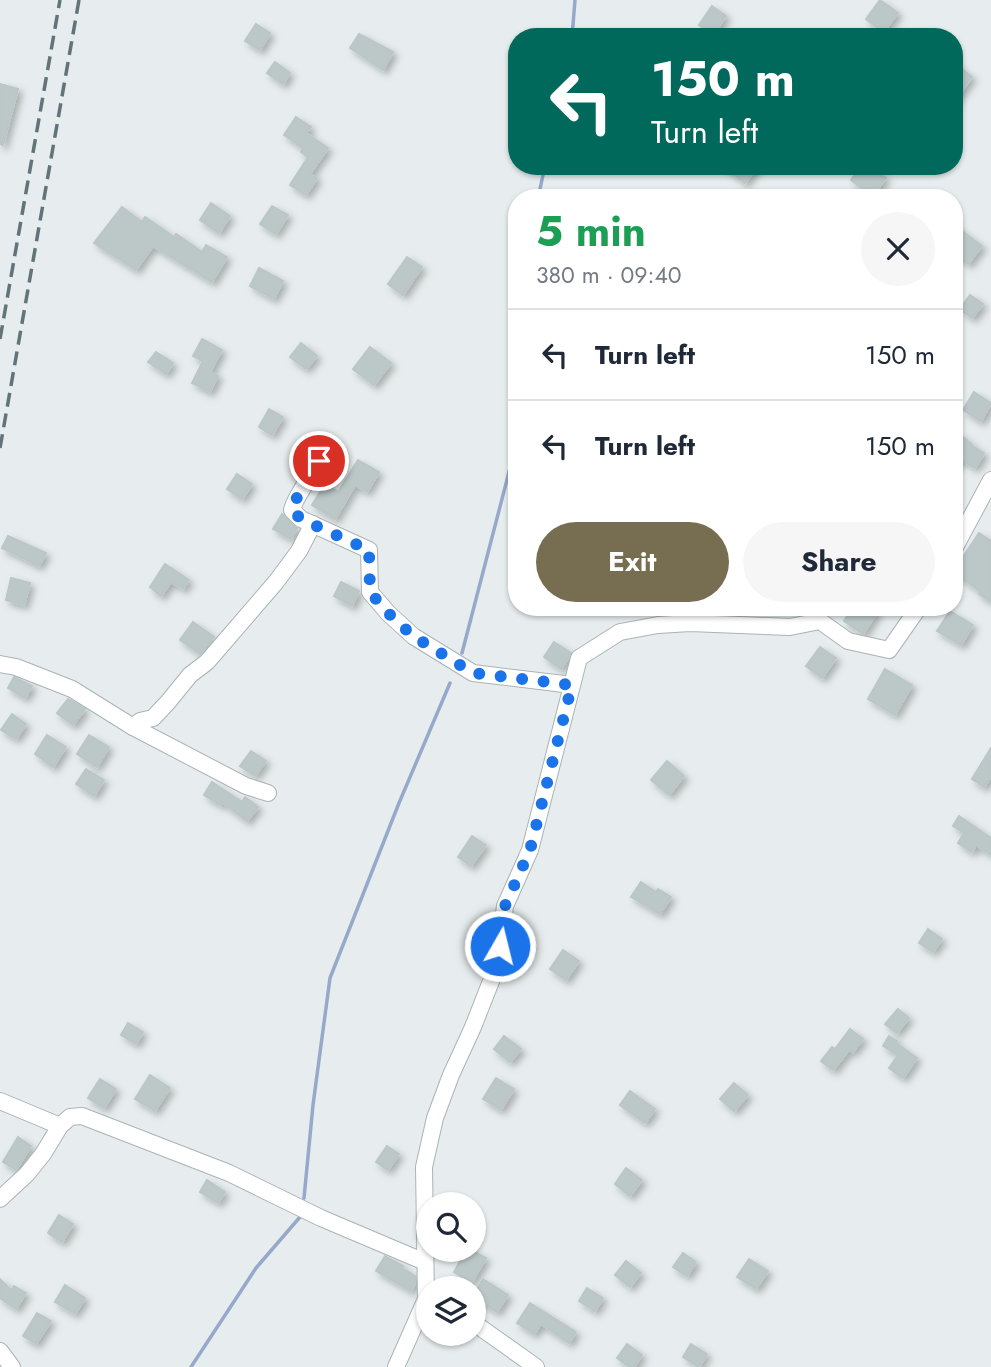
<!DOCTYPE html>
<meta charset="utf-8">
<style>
:root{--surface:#fff;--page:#f6f6f7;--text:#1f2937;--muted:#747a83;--line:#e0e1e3;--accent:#776e51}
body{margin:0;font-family:Jost,sans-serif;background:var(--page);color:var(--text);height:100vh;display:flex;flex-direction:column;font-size:26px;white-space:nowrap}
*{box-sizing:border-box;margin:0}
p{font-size:23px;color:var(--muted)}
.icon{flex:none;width:38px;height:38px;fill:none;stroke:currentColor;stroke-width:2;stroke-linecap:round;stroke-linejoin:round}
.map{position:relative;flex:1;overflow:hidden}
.details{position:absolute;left:508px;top:189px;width:455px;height:427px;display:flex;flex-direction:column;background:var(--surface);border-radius:28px;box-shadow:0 2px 5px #0004}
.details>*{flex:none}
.guide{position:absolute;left:508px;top:28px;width:455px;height:147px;border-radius:28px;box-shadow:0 2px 5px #0004;background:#00695c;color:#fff;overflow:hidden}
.controls{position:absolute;left:416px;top:1192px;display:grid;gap:14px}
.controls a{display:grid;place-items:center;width:70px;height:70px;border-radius:50%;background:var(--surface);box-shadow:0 2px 5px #0004;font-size:35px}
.pin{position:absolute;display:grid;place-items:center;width:60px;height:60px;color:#fff;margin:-30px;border:4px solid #fff;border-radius:50%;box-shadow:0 2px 7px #0007}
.me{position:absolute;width:77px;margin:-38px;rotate:8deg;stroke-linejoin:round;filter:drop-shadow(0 0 5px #0008)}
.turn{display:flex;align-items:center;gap:24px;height:147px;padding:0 28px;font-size:32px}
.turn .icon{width:91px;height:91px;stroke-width:2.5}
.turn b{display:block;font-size:49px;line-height:60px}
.round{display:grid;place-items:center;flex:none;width:74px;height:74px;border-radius:37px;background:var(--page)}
.headline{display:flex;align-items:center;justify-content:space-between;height:119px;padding:0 28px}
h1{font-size:42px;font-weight:700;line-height:52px;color:#1e9e55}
.action{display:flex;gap:14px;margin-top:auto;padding:14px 28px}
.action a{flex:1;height:80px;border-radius:42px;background:var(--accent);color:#fff;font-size:28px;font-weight:700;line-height:80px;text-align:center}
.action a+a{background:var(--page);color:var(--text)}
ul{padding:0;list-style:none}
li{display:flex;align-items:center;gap:21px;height:91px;padding:0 28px;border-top:2px solid var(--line)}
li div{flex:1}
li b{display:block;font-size:26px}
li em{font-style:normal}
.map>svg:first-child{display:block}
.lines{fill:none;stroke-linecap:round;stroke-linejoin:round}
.stream{stroke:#96a9cb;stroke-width:3.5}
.building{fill:#bcc8c8;stroke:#bac6c7;stroke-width:2;filter:url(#shadow)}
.minor-casing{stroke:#aab3b6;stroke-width:18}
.minor{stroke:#fff;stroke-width:16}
.rail{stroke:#627479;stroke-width:3.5;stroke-dasharray:14 7;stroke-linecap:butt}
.route{stroke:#1a73e8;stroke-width:12;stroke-dasharray:0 21.6}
</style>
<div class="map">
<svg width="991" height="1367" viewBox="0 0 991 1367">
<defs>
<filter id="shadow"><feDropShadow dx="4" dy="4" stdDeviation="3.5" flood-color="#0004"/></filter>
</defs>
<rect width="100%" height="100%" fill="#e7edee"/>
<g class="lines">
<!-- stream -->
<g class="stream">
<polyline points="572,37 575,0"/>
<polyline points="538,198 545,166"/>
<polyline points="462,653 516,445"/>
<polyline points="304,1198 313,1105 330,978 399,803 450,683"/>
<polyline points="191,1367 256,1268 300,1217"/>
</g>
</g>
<!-- building -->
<g class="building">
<polygon points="880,0 898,13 883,32 866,19"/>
<polygon points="712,6 726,16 713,35 699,25"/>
<polygon points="256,24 270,33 260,50 245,41"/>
<polygon points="359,34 393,52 383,70 350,48"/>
<polygon points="275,62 290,73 283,84 267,73"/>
<polygon points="954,63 972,77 954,102"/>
<polygon points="0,84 18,89 3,145 0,144"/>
<polygon points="296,117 311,127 306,133 328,148 310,174 317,178 306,195 290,185 308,157 301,152 303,148 284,135"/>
<polygon points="723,166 758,166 745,183"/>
<polygon points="861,166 869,166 886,178 872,196 851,180"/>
<polygon points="211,203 230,216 219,233 200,220"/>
<polygon points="272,206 288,215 276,234 260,224"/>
<polygon points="122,207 142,222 145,217 174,237 176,234 202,252 206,245 227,257 212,282 153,246 136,270 94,243"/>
<polygon points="954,225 982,246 968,264 954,253"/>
<polygon points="407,257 422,267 403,295 388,284"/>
<polygon points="259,268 283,281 274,299 250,286"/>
<polygon points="970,295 983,304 972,318 960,309"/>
<polygon points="202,339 222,350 210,372 218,376 210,392 192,383 203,361 193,356"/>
<polygon points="301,343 317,356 306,369 290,357"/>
<polygon points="370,347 391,363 374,385 353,369"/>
<polygon points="156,352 173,363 166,374 148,362"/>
<polygon points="974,392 991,403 981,421 963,410"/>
<polygon points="269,409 283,417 272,435 259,427"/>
<polygon points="959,434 972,444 971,445 984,453 975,468 960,459 954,467 954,440"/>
<polygon points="358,460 379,472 367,492 355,485 335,519 312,505 325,484 338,492"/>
<polygon points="237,474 252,484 242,499 227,489"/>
<polygon points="282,514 297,529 291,539 273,529"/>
<polygon points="979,533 991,541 991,602 979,594 980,591 954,573 954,564 958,558 961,560"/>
<polygon points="8,536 46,553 39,566 2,548"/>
<polygon points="165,564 189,580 183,589 171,582 161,596 150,587"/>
<polygon points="11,578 30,583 24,605 6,600"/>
<polygon points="341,582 359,591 352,606 334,596"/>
<polygon points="853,607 869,607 877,613 863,634 844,621"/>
<polygon points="950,611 973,625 961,645 937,631"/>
<polygon points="193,622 214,637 200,654 180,640"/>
<polygon points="554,642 571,653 561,669 544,657"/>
<polygon points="820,647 836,658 822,678 806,666"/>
<polygon points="885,669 912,685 895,715 868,699"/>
<polygon points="14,677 32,686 25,698 8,688"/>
<polygon points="68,699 85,709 73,725 57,713"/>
<polygon points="12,714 26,724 16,739 1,730"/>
<polygon points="47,735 66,747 53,767 35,754"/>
<polygon points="89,735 109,747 97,767 77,754"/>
<polygon points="991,748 991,776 984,787 972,779"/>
<polygon points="251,751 266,761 255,776 240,766"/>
<polygon points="667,761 684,776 669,795 651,780"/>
<polygon points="86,769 104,780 94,796 76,784"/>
<polygon points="212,782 242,802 245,797 258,807 247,821 222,802 220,805 204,795"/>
<polygon points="959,816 991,838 991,855 976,845 972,852 958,843 964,833 953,826"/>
<polygon points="472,836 486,845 471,866 458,857"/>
<polygon points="641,882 656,892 658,889 671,897 660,914 631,897"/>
<polygon points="928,929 942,939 933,952 919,943"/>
<polygon points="563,950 579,961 566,980 550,969"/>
<polygon points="898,1009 909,1018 897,1033 885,1024"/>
<polygon points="128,1023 143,1032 136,1044 121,1035"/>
<polygon points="850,1029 863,1039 853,1052 850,1049 833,1070 821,1061 832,1047 835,1049"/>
<polygon points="504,1036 521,1049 510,1062 494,1049"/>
<polygon points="889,1036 897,1041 896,1043 917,1058 903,1078 889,1068 898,1055 883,1046"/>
<polygon points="150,1075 170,1088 155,1111 135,1099"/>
<polygon points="496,1078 514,1089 501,1110 483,1099"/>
<polygon points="100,1079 116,1089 104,1108 88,1098"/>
<polygon points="734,1083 748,1095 734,1111 720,1099"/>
<polygon points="630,1091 655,1109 645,1123 620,1105"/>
<polygon points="18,1137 31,1146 16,1170 3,1162"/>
<polygon points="387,1146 399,1154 388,1170 376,1162"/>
<polygon points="626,1168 642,1180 630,1196 615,1184"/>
<polygon points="207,1180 225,1192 218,1203 200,1192"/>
<polygon points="59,1215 73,1224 62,1242 48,1233"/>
<polygon points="466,1250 471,1250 486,1258 472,1282 454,1272"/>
<polygon points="683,1253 696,1262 687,1276 673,1267"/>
<polygon points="385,1256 403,1266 402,1268 415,1276 415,1284 411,1291 376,1271"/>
<polygon points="749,1259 768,1271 756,1289 737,1277"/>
<polygon points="626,1261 641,1273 630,1287 615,1275"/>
<polygon points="0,1279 11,1290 14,1286 26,1293 16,1309 0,1298"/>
<polygon points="483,1279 508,1295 497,1312 474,1298 474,1294"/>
<polygon points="65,1285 85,1298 75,1314 55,1302"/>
<polygon points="587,1288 603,1298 595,1311 579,1301"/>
<polygon points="530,1303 576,1332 569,1343 541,1324 534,1334 517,1323"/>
<polygon points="37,1313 51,1321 36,1344 23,1336"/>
<polygon points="627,1344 642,1355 634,1367 629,1367 617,1358"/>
<polygon points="691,1344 707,1354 699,1367 683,1357"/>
</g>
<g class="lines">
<defs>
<g id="minor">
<path d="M319,461C313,474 294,498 292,510L301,519L369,550L370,592L388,613L413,636L473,673L572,685"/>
<polyline points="954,549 991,480"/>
<polyline points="0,664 16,667 72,689 133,727 140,721 153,718 168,702 190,675 207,662 276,582 299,551 313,524"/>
<polyline points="133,727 246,786 268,793"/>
<polyline points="0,1101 60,1126"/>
<polyline points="0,1199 27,1174 43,1154 60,1126 70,1117 82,1116 229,1173 321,1218 425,1262"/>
<polyline points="474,1323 536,1367"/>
<polyline points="0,1351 12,1367"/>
<polyline points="396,1367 426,1299 424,1167 435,1118 451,1075 473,1027 497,966 505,906 530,850 579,658 620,632 658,625 690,623 790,627 820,621 848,641 889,650 919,607"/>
</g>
</defs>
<!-- minor casing -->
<use href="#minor" class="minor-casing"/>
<!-- minor -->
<use href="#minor" class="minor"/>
<!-- rail -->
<g class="rail">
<polyline points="0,339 60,0"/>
<polyline points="0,448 79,0"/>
</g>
</g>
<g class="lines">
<!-- route -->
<path class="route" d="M319,461C313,474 294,498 292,510L301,519L369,550L370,592L388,613L413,636L473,673L572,685L530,850L505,906L500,946"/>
</g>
</svg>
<div class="controls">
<a><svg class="icon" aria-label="search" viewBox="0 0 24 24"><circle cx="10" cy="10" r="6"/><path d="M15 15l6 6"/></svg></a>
<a><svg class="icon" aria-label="layers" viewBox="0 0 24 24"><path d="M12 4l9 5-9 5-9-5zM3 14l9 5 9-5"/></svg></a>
</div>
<div class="pin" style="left:319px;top:461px;background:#d93025"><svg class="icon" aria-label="arrive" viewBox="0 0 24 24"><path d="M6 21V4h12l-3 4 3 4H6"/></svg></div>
<svg class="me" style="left:500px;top:946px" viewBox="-20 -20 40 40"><circle r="17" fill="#1a73e8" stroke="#fff" stroke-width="3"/><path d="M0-11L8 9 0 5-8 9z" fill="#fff"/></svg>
<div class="guide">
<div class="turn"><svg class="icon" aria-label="left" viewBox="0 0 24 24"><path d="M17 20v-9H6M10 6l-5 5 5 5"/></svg><div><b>150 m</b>Turn left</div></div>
</div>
<section class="details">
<div class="headline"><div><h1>5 min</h1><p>380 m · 09:40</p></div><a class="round"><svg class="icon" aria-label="close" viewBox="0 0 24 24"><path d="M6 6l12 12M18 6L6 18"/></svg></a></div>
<ul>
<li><svg class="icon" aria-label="left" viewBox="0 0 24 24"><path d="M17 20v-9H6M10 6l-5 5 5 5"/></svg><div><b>Turn left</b></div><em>150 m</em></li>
<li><svg class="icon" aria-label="left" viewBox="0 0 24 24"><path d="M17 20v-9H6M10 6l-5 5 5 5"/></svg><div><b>Turn left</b></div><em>150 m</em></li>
</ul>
<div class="action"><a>Exit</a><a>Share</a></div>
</section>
</div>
